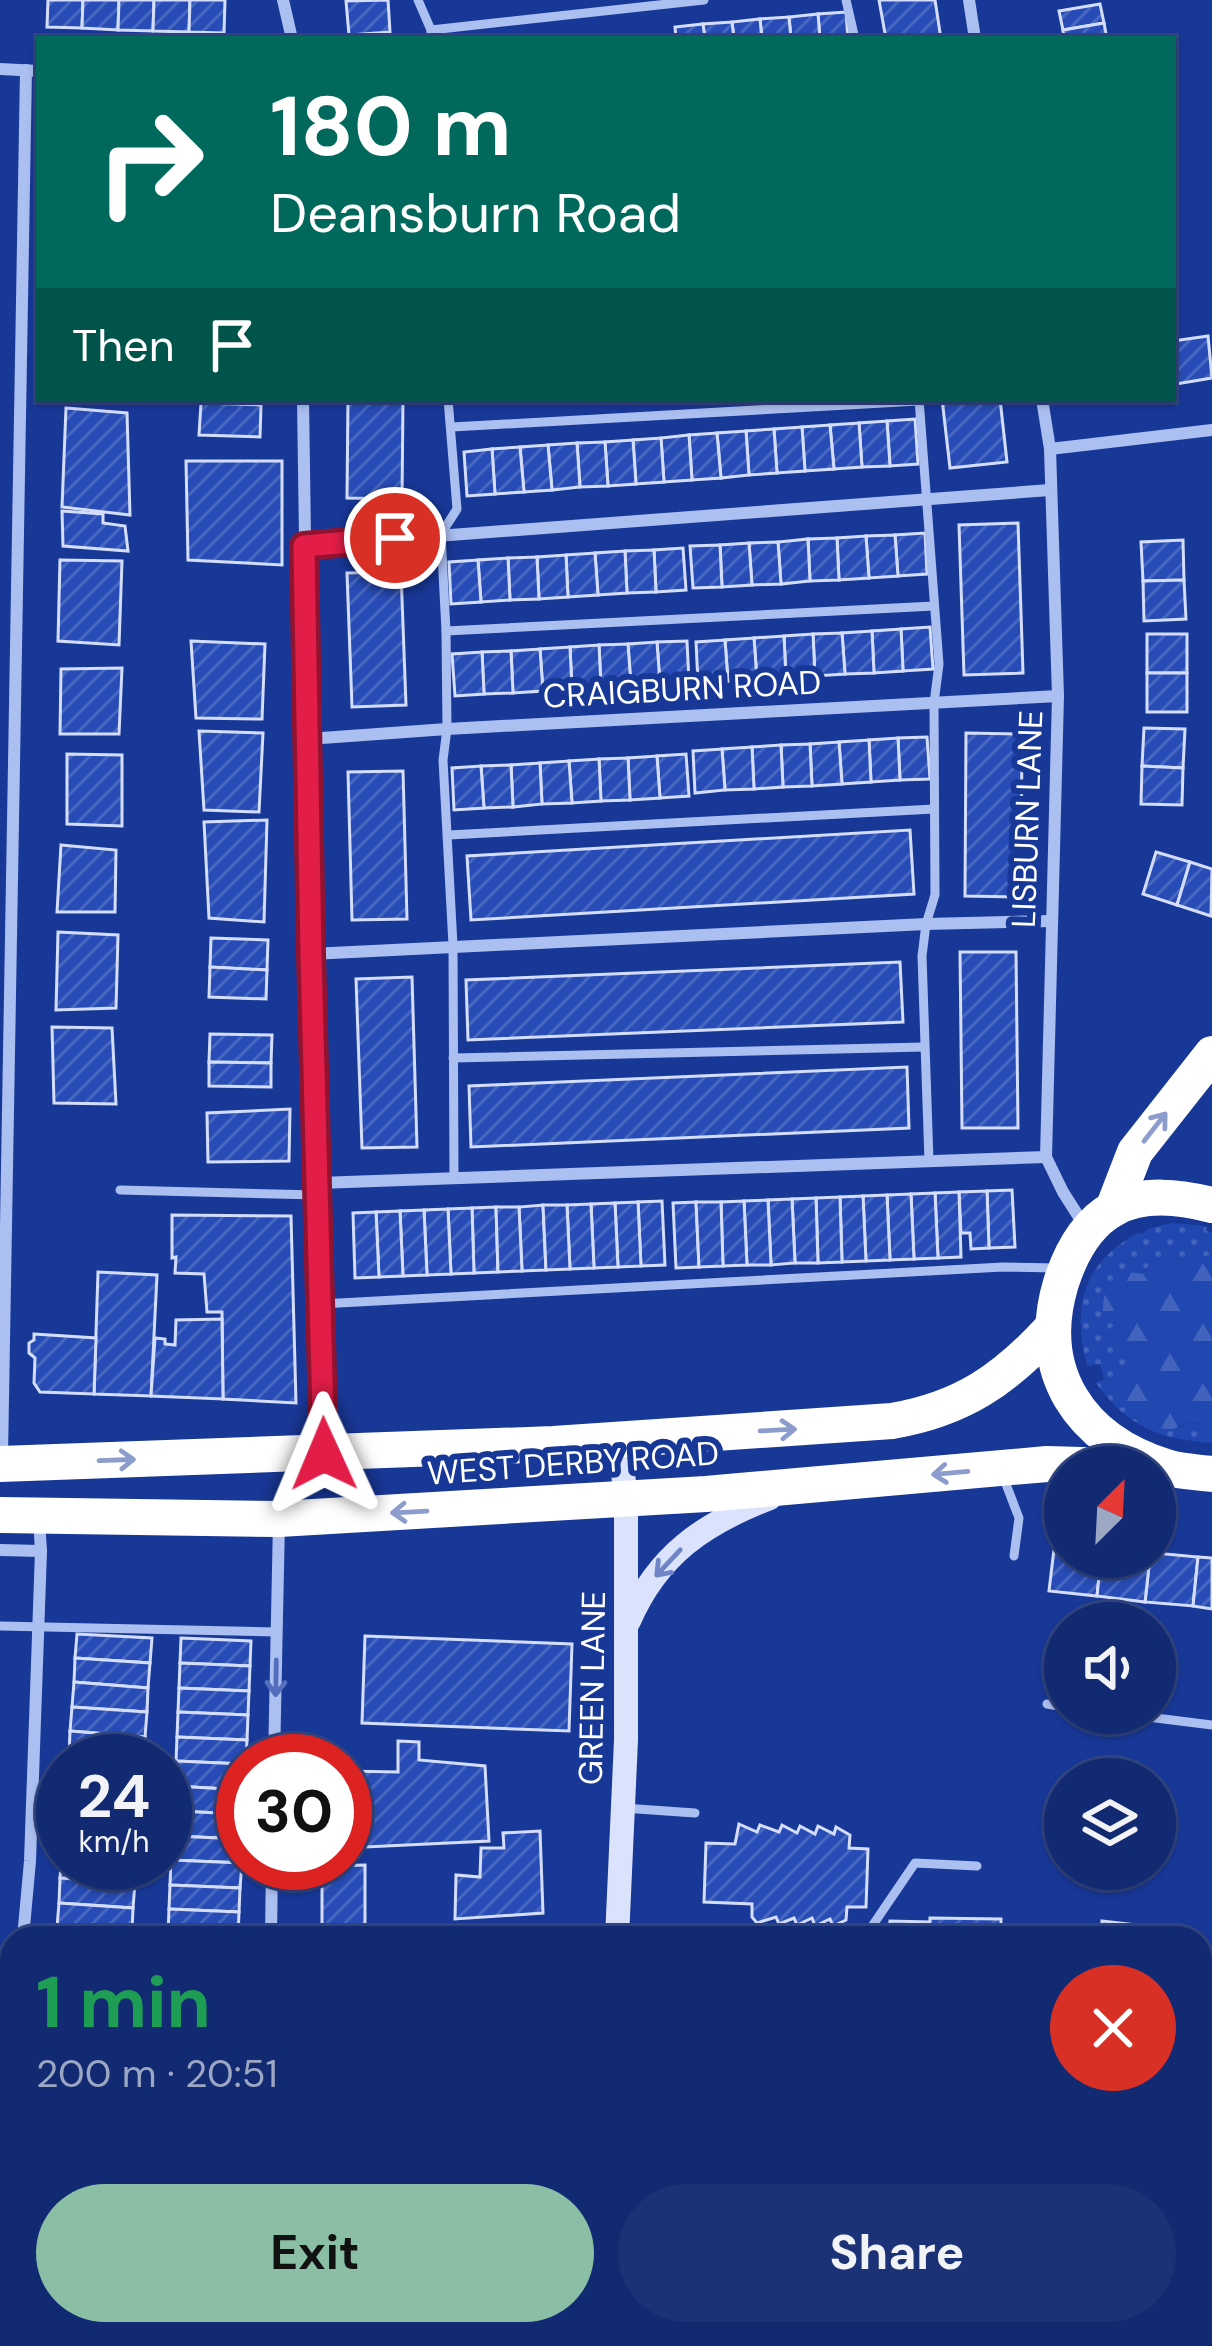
<!DOCTYPE html>
<meta charset="utf-8">
<style>
:root{--surface:#122a72;--page:#1b3277;--text:#f1f3f6;--muted:#9ca7c4;--line:#314684;--accent:#8abfa5}
body{margin:0;font-family:"DM Sans",sans-serif;background:var(--page);color:var(--text);height:100vh;display:flex;flex-direction:column;font-size:45px;white-space:nowrap}
*{box-sizing:border-box;margin:0}
p{font-size:39px;color:var(--muted)}
.icon{flex:none;width:66px;height:66px;fill:none;stroke:currentColor;stroke-width:2;stroke-linecap:round;stroke-linejoin:round}
.map{position:relative;flex:1;overflow:hidden}
.drawer{position:absolute;left:0px;top:1926px;width:1212px;height:420px;display:flex;flex-direction:column;background:var(--surface);border-radius:36px 36px 0 0;box-shadow:0 3px 9px #0004,0 0 0 3px var(--line)}
.drawer>*{flex:none}
.top-card{position:absolute;left:36px;top:36px;width:1140px;height:366px;border-radius:0px;box-shadow:0 3px 9px #0004,0 0 0 3px var(--line);background:#00695c;color:#fff;overflow:hidden}
.needle{width:78px;rotate:24deg}
.tools{position:absolute;left:1044px;top:1446px;display:grid;gap:24px}
.tools a{display:grid;place-items:center;width:132px;height:132px;border-radius:50%;background:var(--surface);box-shadow:0 3px 9px #0004,0 0 0 3px var(--line);font-size:60px}
.speed{position:absolute;left:36px;top:1734px;display:flex;gap:24px;font-size:60px;font-weight:700;text-align:center}
.speed>*{display:grid;place-content:center;width:156px;height:156px;border-radius:50%;background:var(--surface);box-shadow:0 3px 9px #0004,0 0 0 3px var(--line);line-height:1}
.speed small{font-size:30px;font-weight:400}
.speed .limit{border:18px solid #d22;background:#fff;color:#111}
.pin{position:absolute;display:grid;place-items:center;width:102px;height:102px;color:#fff;margin:-51px;border:6px solid #fff;border-radius:50%;box-shadow:0 3px 12px #0007}
.me{position:absolute;width:132px;margin:-66px;rotate:359deg;stroke-linejoin:round;filter:drop-shadow(0 0 9px #0008)}
.turn{display:flex;align-items:center;gap:42px;height:252px;padding:0 36px;font-size:54px}
.turn .icon{width:156px;height:156px;stroke-width:2.5}
.turn b{display:block;font-size:84px;line-height:102px}
.then{display:flex;align-items:center;height:114px;padding:0 36px;background:#0003;gap:24px;font-size:45px}
.round{display:grid;place-items:center;flex:none;width:126px;height:126px;border-radius:63px;background:var(--page)}
.overview{display:flex;align-items:center;justify-content:space-between;height:204px;padding:0 36px}
h1{font-size:72px;font-weight:700;line-height:90px;color:#1e9e55}
.button{display:flex;gap:24px;margin-top:auto;padding:24px 36px}
.button a{flex:1;height:138px;border-radius:72px;background:var(--accent);color:#111;font-size:48px;font-weight:700;line-height:138px;text-align:center}
.button a+a{background:var(--page);color:var(--text)}
.map>svg:first-child{display:block}
.grass{fill:url(#grass-dots)}
.forest{fill:url(#forest-firs)}
.building{fill:url(#building-hatch);stroke:#d4defc;stroke-width:3}
.lines{fill:none;stroke-linecap:round;stroke-linejoin:round}
.lane{stroke:#acbff1;stroke-width:9}
.street{stroke:#acbff1;stroke-width:12}
.secondary{stroke:#dbe3fc;stroke-width:24}
.highway{stroke:#fff;stroke-width:36}
.oneway{stroke:#8c9ccc}
.oneway2{stroke:#7085c5}
.oneway3{stroke:#536ebc}
.route-casing{stroke:#92132f;stroke-width:30}
.route{stroke:#e11d48;stroke-width:21}
.labels{text-anchor:middle;dominant-baseline:central;stroke-width:12;stroke-linejoin:round;paint-order:stroke}
.street-label{font-size:33px;fill:#fff;stroke:#183898}
</style>
<div class="map">
<svg width="1212" height="2346" viewBox="0 0 1212 2346">
<defs>
<pattern id="grass-dots" width="8" height="8" patternUnits="userSpaceOnUse" patternTransform="scale(3)"><rect width="8" height="8" fill="#2147b1"/><path d="M2 2h.1M6 6h.1" fill="none" stroke="#4263bd" stroke-width="1.8" stroke-linecap="round"/></pattern>
<pattern id="forest-firs" width="22" height="20" patternUnits="userSpaceOnUse" patternTransform="scale(3)"><rect width="22" height="20" fill="#2147b1"/><path d="M5 1l3.5 6h-7zM16 11l3.5 6h-7z" fill="#4263bd"/></pattern>
<pattern id="building-hatch" width="6" height="6" patternUnits="userSpaceOnUse" patternTransform="scale(3)"><rect width="6" height="6" fill="#274cb6"/><path d="M-1 1l2-2M0 6l6-6M5 7l2-2" fill="none" stroke="#4767c1"/></pattern>
</defs>
<rect width="100%" height="100%" fill="#183898"/>
<!-- grass -->
<path class="grass" d="M1172,1223L1207,1226L1206,1231L1212,1232V1255L1182,1262L1153,1261L1103,1316L1114,1317L1115,1324L1109,1331L1126,1358L1136,1366L1120,1379L1178,1428L1190,1422L1212,1426V1443C1159,1439 1128,1427 1096,1383L1104,1379L1100,1364L1087,1366C1072,1307 1082,1263 1138,1233L1143,1234L1148,1229Z"/>
<!-- forest -->
<path class="forest" d="M1170,1253L1182,1262L1212,1255V1426C1205,1426 1199,1422 1192,1422C1185,1422 1179,1428 1172,1429C1149,1431 1125,1407 1116,1388L1120,1380L1135,1366L1110,1345L1109,1331L1115,1324L1113,1317L1103,1316C1103,1295 1105,1285 1121,1271L1142,1274L1153,1261Z"/>
<!-- building -->
<g class="building">
<polygon points="48,0 83,0 82,28 47,27"/>
<polygon points="83,0 119,0 118,30 82,28"/>
<polygon points="119,0 154,0 153,31 118,30"/>
<polygon points="154,0 190,0 189,32 153,31"/>
<polygon points="190,0 225,0 224,33 189,32"/>
<polygon points="388,0 390,32 349,35 346,1"/>
<polygon points="879,0 935,0 941,39 886,39"/>
<polygon points="1100,4 1104,23 1063,30 1059,11"/>
<polygon points="846,12 848,39 820,39 818,14"/>
<polygon points="818,14 820,39 791,39 789,17"/>
<polygon points="789,17 791,39 762,39 760,19"/>
<polygon points="760,19 762,39 734,39 732,22"/>
<polygon points="732,22 734,39 705,39 703,24"/>
<polygon points="1104,23 1107,39 1064,39 1063,30"/>
<polygon points="703,24 705,39 676,39 675,27"/>
<polygon points="1208,336 1212,378 1176,384 1173,341"/>
<polygon points="348,399 403,399 402,499 347,498"/>
<polygon points="942,399 1000,399 1007,462 950,468"/>
<polygon points="201,403 261,405 260,437 199,435"/>
<polygon points="66,408 127,413 130,515 62,507"/>
<polygon points="915,419 918,464 890,466 887,421"/>
<polygon points="887,421 890,466 862,467 859,423"/>
<polygon points="859,423 862,467 834,469 830,425"/>
<polygon points="830,425 834,469 805,471 802,427"/>
<polygon points="802,427 805,471 777,473 774,429"/>
<polygon points="774,429 777,473 749,475 746,431"/>
<polygon points="746,431 749,475 721,478 717,433"/>
<polygon points="717,433 721,478 692,480 689,435"/>
<polygon points="689,435 692,480 664,482 661,438"/>
<polygon points="661,438 664,482 636,484 633,440"/>
<polygon points="633,440 636,484 608,486 605,442"/>
<polygon points="605,442 608,486 580,487 577,443"/>
<polygon points="577,443 580,487 552,490 548,445"/>
<polygon points="548,445 552,490 524,492 520,447"/>
<polygon points="520,447 524,492 495,494 492,449"/>
<polygon points="492,449 495,494 467,496 464,452"/>
<polygon points="186,461 282,461 282,565 188,560"/>
<polygon points="62,511 103,514 103,523 125,526 128,551 63,546"/>
<polygon points="1018,523 1023,673 964,675 959,525"/>
<polygon points="925,533 927,574 898,576 895,535"/>
<polygon points="895,535 898,576 869,578 866,536"/>
<polygon points="866,536 869,578 839,580 837,538"/>
<polygon points="837,538 839,580 810,581 808,539"/>
<polygon points="808,539 810,581 781,584 778,542"/>
<polygon points="1183,540 1184,580 1143,581 1141,542"/>
<polygon points="778,542 781,584 752,585 749,543"/>
<polygon points="749,543 752,585 722,587 720,545"/>
<polygon points="720,545 722,587 693,588 690,546"/>
<polygon points="683,548 686,590 656,592 654,550"/>
<polygon points="654,550 656,592 627,593 625,551"/>
<polygon points="625,551 627,593 598,595 595,553"/>
<polygon points="595,553 598,595 568,597 566,555"/>
<polygon points="566,555 568,597 539,599 537,557"/>
<polygon points="537,557 539,599 510,600 508,558"/>
<polygon points="508,558 510,600 481,602 478,560"/>
<polygon points="60,560 122,561 119,645 58,641"/>
<polygon points="478,560 481,602 451,604 449,562"/>
<polygon points="401,572 406,705 352,707 347,573"/>
<polygon points="1184,580 1186,619 1144,621 1143,581"/>
<polygon points="930,627 933,669 903,671 901,629"/>
<polygon points="901,629 903,671 874,673 872,631"/>
<polygon points="872,631 874,673 845,674 842,633"/>
<polygon points="842,633 845,674 815,676 813,634"/>
<polygon points="813,634 815,676 786,678 784,636"/>
<rect x="1147" y="634" width="40" height="39"/>
<polygon points="784,636 786,678 757,680 754,638"/>
<polygon points="754,638 757,680 728,681 725,640"/>
<polygon points="725,640 728,681 698,683 696,642"/>
<polygon points="191,641 265,644 262,719 196,718"/>
<polygon points="687,641 689,682 660,684 657,642"/>
<polygon points="657,642 660,684 631,686 628,644"/>
<polygon points="628,644 631,686 601,687 599,645"/>
<polygon points="599,645 601,687 572,689 570,647"/>
<polygon points="570,647 572,689 543,691 540,649"/>
<polygon points="540,649 543,691 513,693 511,651"/>
<polygon points="511,651 513,693 484,694 482,652"/>
<polygon points="482,652 484,694 455,696 452,654"/>
<polygon points="122,668 119,734 60,734 61,669"/>
<rect x="1147" y="673" width="40" height="39"/>
<polygon points="1144,728 1185,729 1183,768 1142,766"/>
<polygon points="199,731 263,733 259,812 204,810"/>
<polygon points="966,733 1022,734 1021,897 965,896"/>
<polygon points="927,737 930,779 900,780 898,738"/>
<polygon points="898,738 900,780 871,782 869,740"/>
<polygon points="869,740 871,782 842,784 839,742"/>
<polygon points="839,742 842,784 812,786 810,744"/>
<polygon points="810,744 812,786 783,787 781,745"/>
<polygon points="781,745 783,787 754,789 752,747"/>
<polygon points="752,747 754,789 725,790 722,749"/>
<polygon points="722,749 725,790 695,793 693,751"/>
<polygon points="67,754 122,755 122,826 67,824"/>
<polygon points="686,754 689,796 660,798 657,756"/>
<polygon points="657,756 660,798 630,800 628,758"/>
<polygon points="628,758 630,800 601,801 599,759"/>
<polygon points="599,759 601,801 572,803 569,761"/>
<polygon points="569,761 572,803 542,804 540,763"/>
<polygon points="540,763 542,804 513,807 511,765"/>
<polygon points="511,765 513,807 484,808 481,766"/>
<polygon points="481,766 484,808 454,810 452,768"/>
<polygon points="1142,766 1183,768 1182,805 1141,804"/>
<polygon points="403,771 407,919 352,920 348,772"/>
<polygon points="267,820 264,922 209,918 204,822"/>
<polygon points="910,830 914,894 471,920 467,856"/>
<polygon points="61,845 116,850 115,912 57,912"/>
<polygon points="1156,852 1190,862 1177,905 1143,894"/>
<polygon points="1190,862 1212,869 1211,916 1177,905"/>
<polygon points="58,932 118,935 116,1008 56,1010"/>
<polygon points="211,938 268,940 267,970 210,967"/>
<polygon points="960,952 1016,952 1018,1128 962,1128"/>
<polygon points="900,962 903,1022 468,1040 466,980"/>
<polygon points="210,967 267,970 266,999 209,997"/>
<polygon points="412,977 417,1147 362,1148 356,979"/>
<polygon points="52,1027 112,1028 116,1104 54,1103"/>
<polygon points="210,1034 272,1035 271,1063 209,1062"/>
<polygon points="209,1062 271,1063 271,1087 209,1086"/>
<polygon points="907,1067 909,1128 471,1147 469,1086"/>
<polygon points="290,1109 289,1161 208,1162 207,1113"/>
<polygon points="1012,1190 1015,1247 989,1248 987,1191"/>
<polygon points="987,1191 989,1248 971,1249 970,1233 961,1233 959,1192"/>
<polygon points="959,1192 961,1257 938,1258 935,1193"/>
<polygon points="935,1193 938,1258 914,1259 911,1194"/>
<polygon points="911,1194 914,1259 890,1260 887,1195"/>
<polygon points="887,1195 890,1260 866,1261 863,1196"/>
<polygon points="863,1196 866,1261 842,1262 840,1197"/>
<polygon points="840,1197 842,1262 818,1263 816,1198"/>
<polygon points="816,1198 818,1263 795,1263 792,1199"/>
<polygon points="792,1199 795,1263 771,1265 768,1200"/>
<polygon points="768,1200 771,1265 747,1265 744,1201"/>
<polygon points="662,1201 665,1265 641,1266 638,1202"/>
<polygon points="744,1201 747,1265 723,1266 721,1202"/>
<polygon points="638,1202 641,1266 618,1267 615,1203"/>
<polygon points="696,1202 699,1267 676,1268 673,1203"/>
<polygon points="696,1202 721,1202 723,1266 699,1267"/>
<polygon points="615,1203 618,1267 594,1268 591,1204"/>
<polygon points="591,1204 594,1268 570,1269 567,1205"/>
<polygon points="543,1205 546,1270 522,1271 519,1207"/>
<polygon points="543,1205 567,1205 570,1269 546,1270"/>
<polygon points="496,1207 498,1272 474,1273 472,1208"/>
<polygon points="496,1207 519,1207 522,1271 498,1272"/>
<polygon points="472,1208 474,1273 451,1274 448,1209"/>
<polygon points="448,1209 451,1274 427,1275 424,1210"/>
<polygon points="424,1210 427,1275 403,1276 400,1211"/>
<polygon points="400,1211 403,1276 379,1277 376,1212"/>
<polygon points="376,1212 379,1277 355,1278 353,1213"/>
<polygon points="172,1215 291,1216 296,1403 223,1399 222,1312 207,1312 204,1274 175,1273 176,1257 172,1258"/>
<polygon points="98,1272 157,1275 151,1396 94,1394"/>
<polygon points="222,1319 223,1399 151,1396 155,1338 165,1339 165,1344 175,1345 176,1320"/>
<polygon points="34,1334 96,1338 94,1394 40,1392 34,1383 35,1358 29,1353 29,1343 34,1340"/>
<polygon points="1055,1541 1065,1542 1065,1557 1101,1557 1097,1596 1049,1591"/>
<polygon points="1155,1553 1198,1557 1193,1606 1145,1602 1150,1557 1155,1557"/>
<polygon points="1101,1557 1150,1557 1145,1602 1097,1596"/>
<polygon points="1198,1557 1212,1558 1212,1609 1193,1606"/>
<polygon points="77,1634 152,1638 150,1663 75,1658"/>
<polygon points="365,1636 572,1644 569,1731 362,1723"/>
<polygon points="181,1638 251,1641 250,1666 180,1663"/>
<polygon points="75,1658 150,1663 148,1688 74,1682"/>
<polygon points="180,1663 250,1666 249,1691 179,1688"/>
<polygon points="74,1682 148,1688 147,1712 72,1707"/>
<polygon points="179,1688 249,1691 248,1715 178,1712"/>
<polygon points="72,1707 147,1712 145,1737 70,1731"/>
<polygon points="178,1712 248,1715 247,1740 177,1737"/>
<polygon points="70,1731 145,1737 143,1761 69,1756"/>
<polygon points="177,1737 247,1740 246,1761 243,1761 243,1764 176,1761"/>
<polygon points="398,1741 419,1742 419,1760 485,1766 489,1841 345,1848 345,1771 398,1772"/>
<polygon points="176,1761 243,1764 243,1790 175,1786"/>
<polygon points="175,1786 243,1790 243,1814 174,1811"/>
<polygon points="174,1811 243,1814 243,1839 173,1836"/>
<polygon points="739,1824 757,1832 760,1825 779,1832 782,1825 797,1833 800,1826 815,1834 818,1826 834,1834 836,1827 850,1835 849,1848 868,1849 866,1907 847,1907 846,1920 833,1926 830,1919 815,1926 812,1918 797,1925 794,1918 779,1924 776,1917 757,1923 752,1917 752,1904 704,1902 706,1843 735,1844"/>
<polygon points="540,1831 543,1913 455,1919 456,1875 480,1877 481,1848 504,1848 503,1833"/>
<polygon points="173,1836 243,1839 242,1863 171,1860"/>
<polygon points="62,1854 63,1863 137,1863 135,1883 60,1878"/>
<polygon points="171,1860 242,1863 240,1888 170,1885"/>
<polygon points="365,1865 365,1934 322,1934 322,1866"/>
<polygon points="60,1878 135,1883 133,1908 59,1903"/>
<polygon points="170,1885 240,1888 239,1912 169,1909"/>
<polygon points="59,1903 133,1908 132,1932 57,1927"/>
<polygon points="169,1909 239,1912 238,1937 168,1934"/>
<polygon points="930,1918 1001,1919 1001,1938 889,1938 890,1921 930,1922"/>
<polygon points="1102,1921 1155,1927 1155,1938 1101,1938"/>
<polygon points="57,1927 132,1932 132,1938 56,1938"/>
<polygon points="1200,2166 1207,2166 1207,2189 1212,2189 1212,2236 1203,2235 1204,2216 1200,2215"/>
<polygon points="12,2319 12,2334 103,2334 101,2346 8,2346"/>
<polygon points="109,2334 202,2334 201,2346 107,2346"/>
<polygon points="270,2334 319,2334 317,2346 269,2346"/>
<polygon points="459,2334 553,2334 554,2346 460,2346"/>
<polygon points="728,2334 775,2334 775,2346 782,2346 728,2346"/>
</g>
<g class="lines">
<!-- lane -->
<g class="lane">
<polyline points="418,0 431,30 431,39"/>
<polyline points="846,0 855,39"/>
<polyline points="431,30 704,0"/>
<polyline points="448,399 457,509 441,534 446,631 447,729 443,760 453,945 454,1178"/>
<polyline points="919,399 939,664 934,703 935,895 926,924 922,956 929,1161"/>
<polyline points="452,427 919,401"/>
<polyline points="446,631 934,606"/>
<polyline points="449,835 934,809"/>
<polyline points="453,1058 924,1047"/>
<polyline points="120,1190 318,1195"/>
<polyline points="321,1304 1003,1267 1058,1268"/>
<polyline points="1004,1479 1019,1518 1014,1556"/>
<polyline points="0,1626 277,1632"/>
<polyline points="1047,1704 1065,1707"/>
<polyline points="1116,1713 1212,1725"/>
<polyline points="623,1808 695,1813"/>
<polyline points="864,1938 915,1863 977,1866"/>
</g>
<!-- street -->
<g class="street">
<polyline points="283,0 292,39"/>
<polyline points="969,0 975,39"/>
<polyline points="0,69 39,71"/>
<polyline points="303,399 311,954 324,1448"/>
<polyline points="1042,399 1050,449 1058,696 1046,1157 1063,1192 1084,1225"/>
<polyline points="1050,449 1212,430"/>
<polyline points="304,546 1050,490"/>
<polyline points="308,739 447,729 1058,696"/>
<polyline points="311,954 926,924 1052,921"/>
<polyline points="318,1183 1046,1157"/>
<polyline points="2,1457 26,70"/>
<polyline points="0,1550 41,1551"/>
<polyline points="274,1761 279,1521"/>
<polyline points="23,1938 30,1861 41,1551 39,1520"/>
<polyline points="271,1938 272,1863"/>
<polyline points="0,2202 12,2065"/>
<polyline points="1200,2305 1207,2315 1212,2316"/>
<polyline points="230,2346 231,2334"/>
</g>
<!-- secondary -->
<g class="secondary">
<path d="M629,1621C658,1554 705,1523 770,1498"/>
<polyline points="617,1938 626,1740 626,1499 619,1439"/>
<polyline points="619,2334 620,2346"/>
</g>
<!-- highway -->
<g class="highway">
<path d="M1212,1205C1180,1197 1143,1192 1113,1209C1086,1224 1070,1255 1061,1283C1034,1372 1080,1440 1166,1467C1181,1472 1197,1472 1212,1474"/>
<polyline points="1113,1209 1135,1152 1212,1054"/>
<path d="M0,1464L554,1444L892,1421C962,1409 1004,1380 1051,1329"/>
<polyline points="0,1515 279,1519 706,1494 1047,1464 1150,1467"/>
</g>
</g>
<!-- one-way arrows -->
<defs><path id="oneway-shaft" d="M-6 0H5M1.5-3L5.5 0L1.5 3" fill="none" stroke-width="1.6" stroke-linecap="round" stroke-linejoin="round" transform="scale(3)"/></defs>
<g class="oneway">
<use href="#oneway-shaft" transform="translate(1155 1127) rotate(-52)"/>
<use href="#oneway-shaft" transform="translate(778 1430) rotate(-3)"/>
<use href="#oneway-shaft" transform="translate(117 1460) rotate(-2)"/>
<use href="#oneway-shaft" transform="translate(950 1473) rotate(175)"/>
<use href="#oneway-shaft" transform="translate(409 1512) rotate(177)"/>
</g>
<use class="oneway2" href="#oneway-shaft" transform="translate(668 1563) rotate(133)"/>
<use class="oneway3" href="#oneway-shaft" transform="translate(276 1678) rotate(91)"/>
<g class="lines">
<defs>
<polyline id="route" points="324,1454 311,954 304,546 395,538"/>
</defs>
<!-- route casing -->
<use href="#route" class="route-casing"/>
<!-- route -->
<use href="#route" class="route"/>
</g>
<g class="labels">
<!-- street labels -->
<g class="street-label">
<text transform="translate(682 689) rotate(-3)">CRAIGBURN ROAD</text>
<text transform="translate(1027 819) rotate(-88)">LISBURN LANE</text>
<text transform="translate(573 1463) rotate(-4)">WEST DERBY ROAD</text>
<text transform="translate(592 1688) rotate(-89)">GREEN LANE</text>
</g>
</g>
</svg>
<div class="tools">
<a><svg class="needle" viewBox="-14 -14 28 28"><path d="M0-13l5 13h-10z" fill="#e53935"/><path d="M0 13l5-13h-10z" fill="#9ca7c4"/></svg></a>
<a><svg class="icon" aria-label="sound" viewBox="0 0 24 24"><path d="M4 9h4l5-4v14l-5-4H4zM17 9q2 3 0 6"/></svg></a>
<a><svg class="icon" aria-label="layers" viewBox="0 0 24 24"><path d="M12 4l9 5-9 5-9-5zM3 14l9 5 9-5"/></svg></a>
</div>
<div class="speed"><div>24<small>km/h</small></div><div class="limit">30</div></div>
<div class="pin" style="left:395px;top:538px;background:#d93025"><svg class="icon" aria-label="arrive" viewBox="0 0 24 24"><path d="M6 21V4h12l-3 4 3 4H6"/></svg></div>
<svg class="me" style="left:324px;top:1454px" viewBox="-20 -20 40 40"><path d="M0-17L14 15 0 8-14 15z" fill="#e11d48" stroke="#fff" stroke-width="4"/></svg>
<div class="top-card">
<div class="turn"><svg class="icon" aria-label="right" viewBox="0 0 24 24"><path d="M7 20v-9h11M14 6l5 5-5 5"/></svg><div><b>180 m</b>Deansburn Road</div></div>
<div class="then">Then<svg class="icon" aria-label="arrive" viewBox="0 0 24 24"><path d="M6 21V4h12l-3 4 3 4H6"/></svg></div>
</div>
<section class="drawer">
<div class="overview"><div><h1>1 min</h1><p>200 m · 20:51</p></div><a class="round" style="background:#d93025;color:#fff"><svg class="icon" aria-label="close" viewBox="0 0 24 24"><path d="M6 6l12 12M18 6L6 18"/></svg></a></div>
<div class="button"><a>Exit</a><a>Share</a></div>
</section>
</div>
